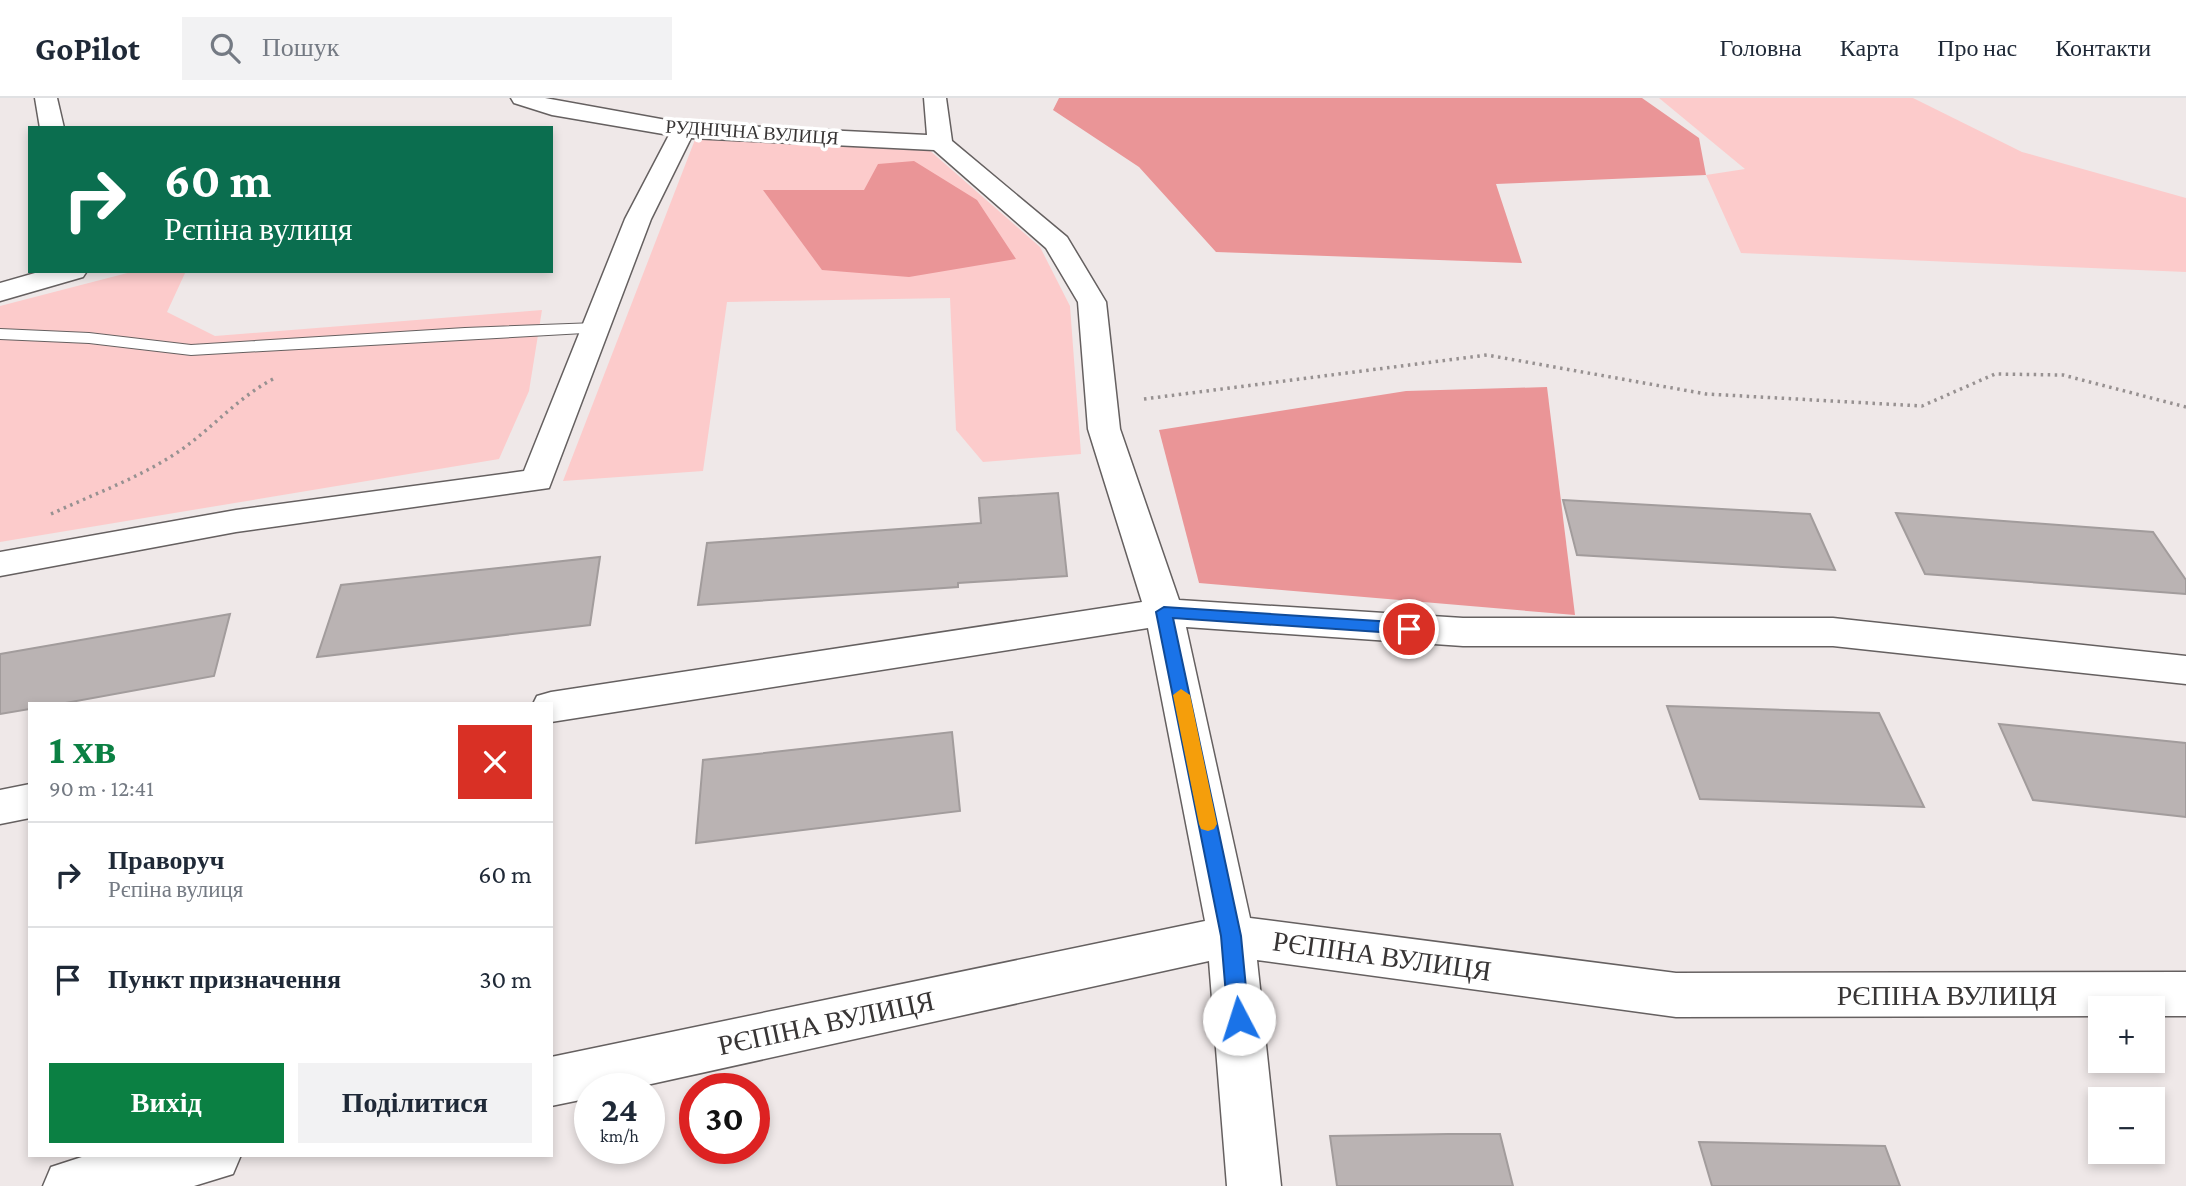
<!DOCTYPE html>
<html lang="uk">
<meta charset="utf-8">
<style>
:root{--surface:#fff;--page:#f2f2f3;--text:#1f2937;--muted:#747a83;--line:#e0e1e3;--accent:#0b8043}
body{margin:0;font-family:"Crimson Pro",serif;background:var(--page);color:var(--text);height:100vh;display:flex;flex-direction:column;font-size:26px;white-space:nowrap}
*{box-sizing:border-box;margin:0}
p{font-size:23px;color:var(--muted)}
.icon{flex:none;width:38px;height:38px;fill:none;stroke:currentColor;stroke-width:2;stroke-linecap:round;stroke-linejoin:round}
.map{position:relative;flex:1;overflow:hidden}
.panel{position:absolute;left:28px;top:604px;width:525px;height:455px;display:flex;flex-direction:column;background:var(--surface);border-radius:0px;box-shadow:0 4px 10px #0003}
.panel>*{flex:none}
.banner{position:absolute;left:28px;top:28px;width:525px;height:147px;border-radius:0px;box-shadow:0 4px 10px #0003;background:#0b6e4f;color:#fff;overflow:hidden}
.fabs{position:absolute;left:2088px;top:898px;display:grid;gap:14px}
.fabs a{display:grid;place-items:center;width:77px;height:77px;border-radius:0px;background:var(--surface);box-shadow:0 4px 10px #0003;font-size:35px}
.speed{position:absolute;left:574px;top:975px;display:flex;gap:14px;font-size:35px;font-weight:700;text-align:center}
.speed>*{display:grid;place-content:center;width:91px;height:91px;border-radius:50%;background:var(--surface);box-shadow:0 4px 10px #0003;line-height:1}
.speed small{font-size:18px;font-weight:400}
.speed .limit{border:10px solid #d22;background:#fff;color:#111}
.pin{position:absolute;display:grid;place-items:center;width:60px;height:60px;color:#fff;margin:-30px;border:4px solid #fff;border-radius:50%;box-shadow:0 2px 7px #0007}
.me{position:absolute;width:77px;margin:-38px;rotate:355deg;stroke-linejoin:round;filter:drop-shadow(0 0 5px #0008)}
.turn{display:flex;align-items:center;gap:24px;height:147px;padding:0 21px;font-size:32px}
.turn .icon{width:91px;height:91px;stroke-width:2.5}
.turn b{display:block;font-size:49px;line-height:60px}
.round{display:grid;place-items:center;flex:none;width:74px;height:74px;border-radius:0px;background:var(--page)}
.overview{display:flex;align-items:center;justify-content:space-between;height:119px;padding:0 21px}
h1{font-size:42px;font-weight:700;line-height:52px;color:var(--accent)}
.primary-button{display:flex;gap:14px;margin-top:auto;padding:14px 21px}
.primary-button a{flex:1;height:80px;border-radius:0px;background:var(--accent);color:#fff;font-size:28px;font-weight:700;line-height:80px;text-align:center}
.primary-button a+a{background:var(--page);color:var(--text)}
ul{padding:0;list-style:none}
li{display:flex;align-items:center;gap:21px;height:105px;padding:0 21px;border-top:2px solid var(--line)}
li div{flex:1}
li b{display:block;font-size:26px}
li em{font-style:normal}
header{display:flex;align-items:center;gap:42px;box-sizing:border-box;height:98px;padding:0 35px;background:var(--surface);border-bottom:2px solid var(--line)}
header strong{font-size:33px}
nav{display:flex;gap:38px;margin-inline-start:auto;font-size:24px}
.search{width:490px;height:63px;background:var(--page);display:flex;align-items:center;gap:18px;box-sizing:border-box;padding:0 24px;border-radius:0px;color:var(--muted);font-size:26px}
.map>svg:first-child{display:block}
.green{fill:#fccbcb}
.forest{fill:#ea9597}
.building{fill:#bab3b3;stroke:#a29c9c;stroke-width:2}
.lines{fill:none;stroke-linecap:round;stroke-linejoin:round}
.lane-casing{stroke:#656060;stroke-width:2}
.street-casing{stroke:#656060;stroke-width:3}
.path{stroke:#979191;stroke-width:3.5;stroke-dasharray:2.5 4.5;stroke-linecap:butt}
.lane{fill:#fff;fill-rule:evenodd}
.street{fill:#fff;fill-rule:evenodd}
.route{fill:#1a73e8;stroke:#114b97;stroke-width:2}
.slow{fill:#f59e0b}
.labels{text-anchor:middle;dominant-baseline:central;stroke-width:7;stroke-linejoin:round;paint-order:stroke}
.far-street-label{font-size:19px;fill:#383535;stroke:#fff}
.near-street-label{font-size:28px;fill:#383535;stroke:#fff}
</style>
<header>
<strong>GoPilot</strong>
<div class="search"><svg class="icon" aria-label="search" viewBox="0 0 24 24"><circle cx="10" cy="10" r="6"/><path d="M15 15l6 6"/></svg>Пошук</div>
<nav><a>Головна</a><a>Карта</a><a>Про нас</a><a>Контакти</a></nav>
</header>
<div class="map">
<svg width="2186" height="1088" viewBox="0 0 2186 1088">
<rect width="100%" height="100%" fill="#efe8e8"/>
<!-- green -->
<g class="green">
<polygon points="1659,0 1913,0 2022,54 2186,100 2186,174 1741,155 1706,77 1745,71"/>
<polygon points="696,39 928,51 1040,149 1070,208 1081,356 983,364 956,332 950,200 727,204 703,373 563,383"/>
<polygon points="135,173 186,173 167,214 215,238 542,212 529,293 499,361 0,444 0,208"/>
</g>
<!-- forest -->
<g class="forest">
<polygon points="1059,0 1642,0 1699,40 1706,77 1496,86 1522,165 1216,154 1139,69 1053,12"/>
<polygon points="914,63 977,102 1016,161 909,179 822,172 763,92 864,92 878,66"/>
<polygon points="1547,289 1575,517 1199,485 1159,332 1406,293"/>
</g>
<!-- building -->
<g class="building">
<polygon points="1058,395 1067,478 958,485 958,489 698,507 707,445 981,425 979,400"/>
<polygon points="1563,402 1810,416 1835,472 1577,457"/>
<polygon points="1896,415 2153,434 2186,482 2186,496 1925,476"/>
<polygon points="600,459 590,527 317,559 341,487"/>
<polygon points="230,516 214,578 60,606 30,606 30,611 0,616 0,556"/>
<polygon points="1667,608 1879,615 1924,709 1700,701"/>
<polygon points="1999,626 2186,645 2186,719 2033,702"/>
<polygon points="952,634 960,713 696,745 703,662"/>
<polygon points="1448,1036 1500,1036 1513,1088 1337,1088 1330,1038"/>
<polygon points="1699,1044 1885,1048 1900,1088 1712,1088"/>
</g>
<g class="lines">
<defs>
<polygon id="lane" points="596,225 602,226 605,230 602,234 191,257 89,245 0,241 0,231 89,235 191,247 465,230"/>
<g id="street">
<polygon points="35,0 57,0 64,30 40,30"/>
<polygon points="511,0 545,0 683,25 927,37 924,0 946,0 952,43 1067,139 1106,204 1120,331 1179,502 1463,520 1833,520 2186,558 2186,586 1833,548 1463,548 1186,529 1250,820 1676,875 2186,874 2186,918 2152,918 2152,910 2100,910 2100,918 1676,919 1257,862 1281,1088 1227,1088 1209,863 633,990 590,990 590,1000 551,1008 551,959 1205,823 1148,530 551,624 551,606 533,606 537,598 551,594 1142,504 1088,331 1078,204 1046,150 934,52 691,40 651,121 549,390 236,434 0,478 0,454 236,412 524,373 625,121 669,37 552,17 514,5"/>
<polygon points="42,173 87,173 83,179 0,203 0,185"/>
<polygon points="30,686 30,720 0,726 0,692"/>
<polygon points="88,1057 241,1057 233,1076 194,1088 43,1088 51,1069"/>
</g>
</defs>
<!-- lane casing -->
<use href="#lane" class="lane-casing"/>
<!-- street casing -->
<use href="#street" class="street-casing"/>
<!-- path -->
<g class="path">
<polyline points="1144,301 1487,257 1706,296 1922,308 1995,276 2063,277 2186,309"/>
<path d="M51,416C94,396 139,380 178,354C212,331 237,300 273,281"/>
</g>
<!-- lane -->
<use href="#lane" class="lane"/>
<!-- street -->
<use href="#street" class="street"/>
</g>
<!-- route -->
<polygon class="route" points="1164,509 1409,525 1417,531 1409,536 1173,520 1241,838 1249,921 1246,928 1239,931 1231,928 1228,921 1221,838 1156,514"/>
<!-- slow -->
<polygon class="slow" points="1181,591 1190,597 1217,726 1214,731 1208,733 1201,731 1199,726 1173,597"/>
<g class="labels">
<!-- far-street labels -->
<g class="far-street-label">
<text transform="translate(752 34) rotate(4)">РУДНІЧНА ВУЛИЦЯ</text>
</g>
<!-- near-street labels -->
<g class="near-street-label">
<text transform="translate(1382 858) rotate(8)">РЄПІНА ВУЛИЦЯ</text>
<text x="1947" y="897">РЄПІНА ВУЛИЦЯ</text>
<text transform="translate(826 925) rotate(-12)">РЄПІНА ВУЛИЦЯ</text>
</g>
</g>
</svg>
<div class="fabs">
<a>+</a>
<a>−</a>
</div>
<div class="speed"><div>24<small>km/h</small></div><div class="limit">30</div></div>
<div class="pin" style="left:1409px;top:531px;background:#d93025"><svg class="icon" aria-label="arrive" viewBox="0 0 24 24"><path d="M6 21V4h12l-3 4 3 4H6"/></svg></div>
<svg class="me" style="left:1239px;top:921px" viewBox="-20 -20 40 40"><circle r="19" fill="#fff"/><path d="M0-13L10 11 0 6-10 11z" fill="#1a73e8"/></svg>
<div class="banner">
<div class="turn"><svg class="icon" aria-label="right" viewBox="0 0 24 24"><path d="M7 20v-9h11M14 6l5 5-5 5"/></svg><div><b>60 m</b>Рєпіна вулиця</div></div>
</div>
<section class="panel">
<div class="overview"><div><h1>1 хв</h1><p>90 m · 12:41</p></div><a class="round" style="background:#d93025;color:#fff"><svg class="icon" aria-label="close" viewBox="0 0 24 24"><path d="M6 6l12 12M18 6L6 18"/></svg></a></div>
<ul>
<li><svg class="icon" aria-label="right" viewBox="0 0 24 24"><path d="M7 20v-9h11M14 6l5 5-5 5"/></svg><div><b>Праворуч</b><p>Рєпіна вулиця</p></div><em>60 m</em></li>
<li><svg class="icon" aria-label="arrive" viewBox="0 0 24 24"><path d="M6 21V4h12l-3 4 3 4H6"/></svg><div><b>Пункт призначення</b></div><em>30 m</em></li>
</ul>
<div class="primary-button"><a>Вихід</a><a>Поділитися</a></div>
</section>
</div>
